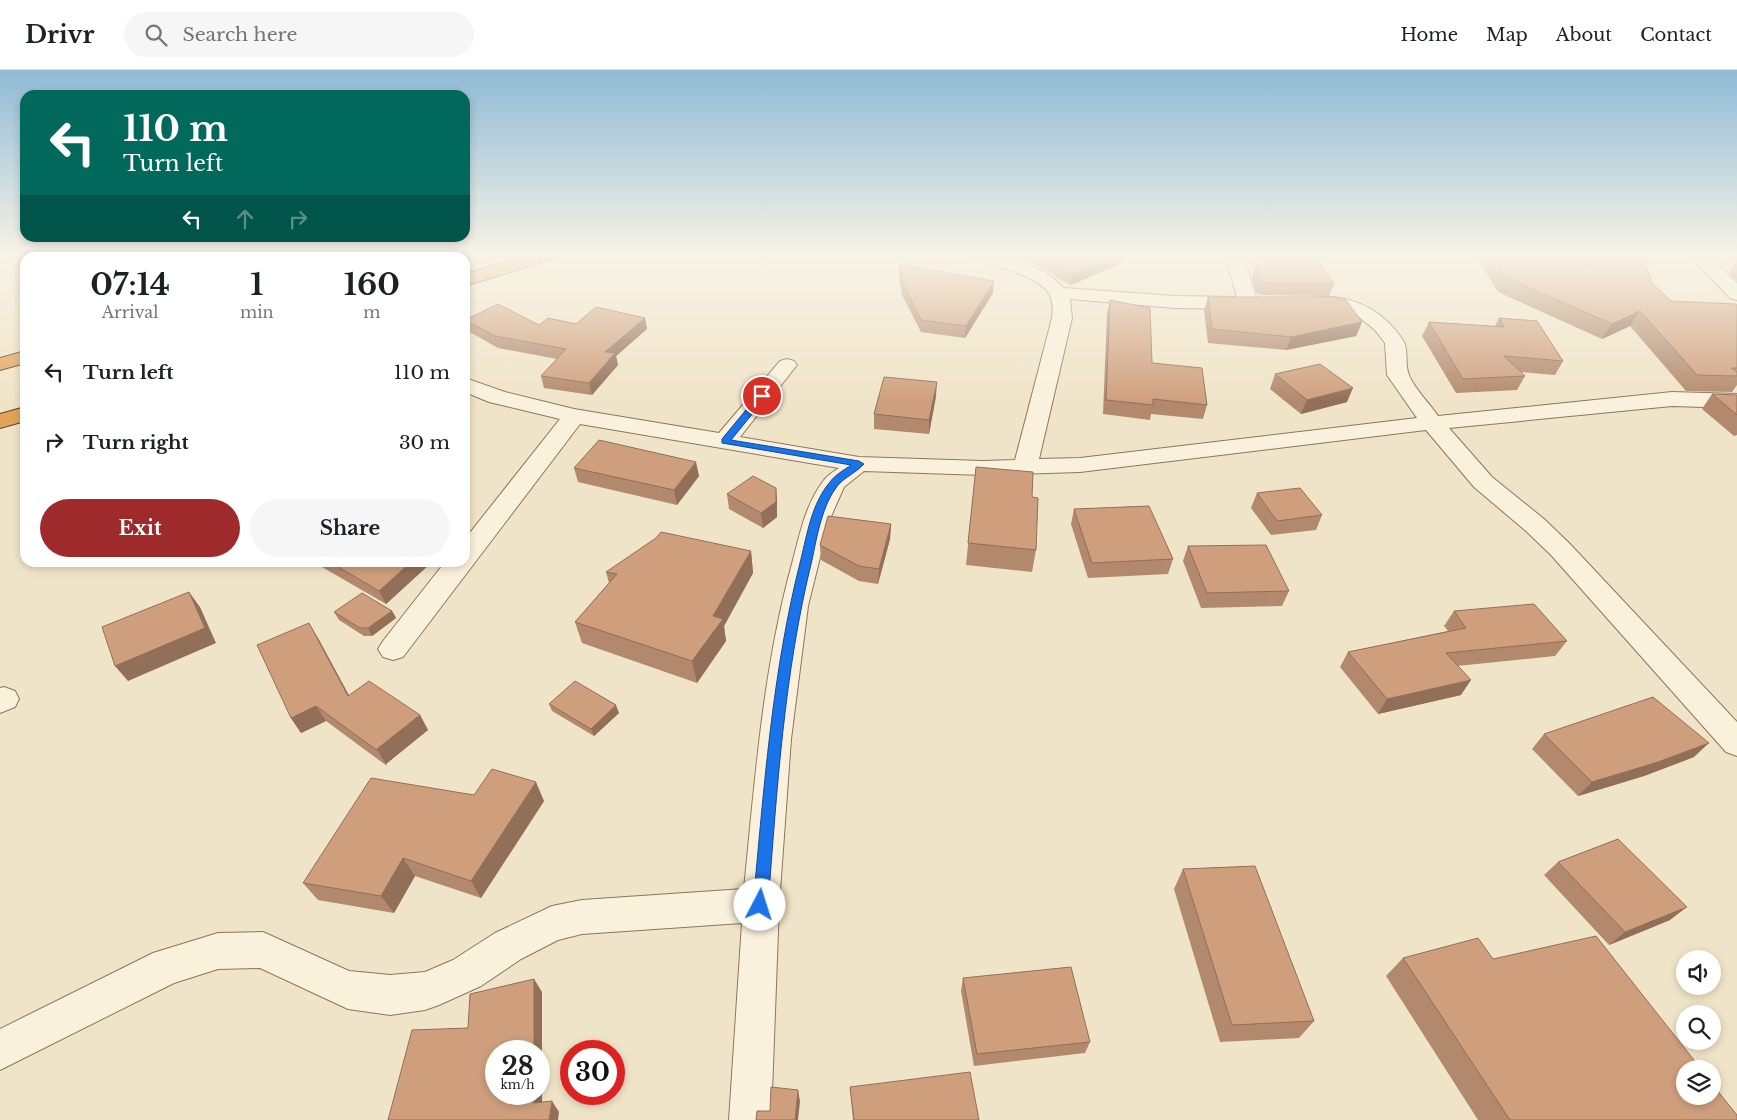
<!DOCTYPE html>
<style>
:root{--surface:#fff;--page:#f6f6f6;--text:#202124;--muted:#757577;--line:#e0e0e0;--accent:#9e2a2b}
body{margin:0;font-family:"Libre Baskerville",serif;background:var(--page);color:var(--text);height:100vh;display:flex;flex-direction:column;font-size:19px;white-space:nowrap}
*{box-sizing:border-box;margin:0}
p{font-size:16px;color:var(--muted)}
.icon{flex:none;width:28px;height:28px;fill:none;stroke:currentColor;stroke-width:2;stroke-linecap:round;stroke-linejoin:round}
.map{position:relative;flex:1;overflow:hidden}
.side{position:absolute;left:20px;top:182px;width:450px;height:315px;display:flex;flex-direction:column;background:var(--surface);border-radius:15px;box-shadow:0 2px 8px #0003}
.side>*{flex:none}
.hud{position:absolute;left:20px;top:20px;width:450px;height:152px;border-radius:15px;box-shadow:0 2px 8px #0003;background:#00695c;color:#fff;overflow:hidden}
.fabs{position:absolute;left:1676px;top:880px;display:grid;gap:10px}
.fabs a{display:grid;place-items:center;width:45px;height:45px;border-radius:50%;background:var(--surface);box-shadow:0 2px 8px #0003;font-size:25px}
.speed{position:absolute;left:485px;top:970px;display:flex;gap:10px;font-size:25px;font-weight:700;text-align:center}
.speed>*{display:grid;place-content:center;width:65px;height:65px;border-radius:50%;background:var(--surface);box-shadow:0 2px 8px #0003;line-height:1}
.speed small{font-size:12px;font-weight:400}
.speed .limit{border:8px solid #d22;background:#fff;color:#111}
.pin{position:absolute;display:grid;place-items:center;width:42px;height:42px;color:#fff;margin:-21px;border:2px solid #fff;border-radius:50%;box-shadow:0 1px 5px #0007}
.me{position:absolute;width:55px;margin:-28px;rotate:5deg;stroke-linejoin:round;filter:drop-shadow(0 0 4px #0008)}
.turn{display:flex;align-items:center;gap:18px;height:105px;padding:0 20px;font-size:22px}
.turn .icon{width:65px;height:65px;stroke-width:2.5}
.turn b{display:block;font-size:35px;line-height:42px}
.lanes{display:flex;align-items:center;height:48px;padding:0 20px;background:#0003;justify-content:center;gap:25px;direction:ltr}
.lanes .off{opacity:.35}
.eta{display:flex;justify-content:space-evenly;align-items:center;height:85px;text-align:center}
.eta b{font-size:30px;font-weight:700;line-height:35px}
.cta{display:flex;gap:10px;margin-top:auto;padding:10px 20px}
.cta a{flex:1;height:58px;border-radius:30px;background:var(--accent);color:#fff;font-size:20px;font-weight:700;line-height:58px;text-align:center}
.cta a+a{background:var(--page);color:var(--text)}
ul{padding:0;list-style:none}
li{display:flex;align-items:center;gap:15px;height:70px;padding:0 20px}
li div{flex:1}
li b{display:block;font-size:19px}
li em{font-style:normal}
header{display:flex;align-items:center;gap:30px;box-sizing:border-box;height:70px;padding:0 25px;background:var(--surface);border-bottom:1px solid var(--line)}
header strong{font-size:24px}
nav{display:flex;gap:28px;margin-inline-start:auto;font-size:18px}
.search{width:350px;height:45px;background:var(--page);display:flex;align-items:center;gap:12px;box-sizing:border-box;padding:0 18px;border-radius:28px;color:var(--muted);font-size:19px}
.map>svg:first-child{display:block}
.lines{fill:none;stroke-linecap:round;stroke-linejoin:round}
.street-casing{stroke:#8d765c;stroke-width:2}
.highway-casing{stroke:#5b4430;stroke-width:2}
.street{fill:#faf1dc;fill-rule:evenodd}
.highway{fill:#e0a458;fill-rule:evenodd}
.wall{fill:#b2896c}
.shaded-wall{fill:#916f58}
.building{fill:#cf9f7d;stroke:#916f58}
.route{fill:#1a73e8;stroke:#114b97}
</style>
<header>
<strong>Drivr</strong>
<div class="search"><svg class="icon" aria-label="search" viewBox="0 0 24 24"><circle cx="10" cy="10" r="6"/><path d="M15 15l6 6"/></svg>Search here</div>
<nav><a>Home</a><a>Map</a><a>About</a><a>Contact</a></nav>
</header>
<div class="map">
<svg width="1737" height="1050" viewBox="0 0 1737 1050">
<rect width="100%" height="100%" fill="#f0e4c8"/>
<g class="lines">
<defs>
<g id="street">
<polygon points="106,185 126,185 128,188 108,188"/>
<path d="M971,185H997L1022,192L1047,203L1064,218L1175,226L1237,227L1225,185H1243L1258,233L1255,237L1248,239L1175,238L1070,229L1072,248L1039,389L1080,388L1417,348L1387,305L1385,273L1375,260L1359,247L1349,242L1308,237L1305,233L1308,229C1341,221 1377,236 1397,262C1400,266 1404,270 1405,275C1408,284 1405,296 1409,305C1414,318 1430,334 1438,346L1672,322L1737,324V338L1672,336L1449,358L1492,407L1544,449L1569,473L1737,652V686L1726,682L1551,485L1526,461L1474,417L1426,360L1080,402L983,405L864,401L844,417L829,451L808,536L791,669L779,835L771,1050H729L742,853L582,864L558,870L521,889L481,916L439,935L425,940L390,945L348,939L260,898L218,899L174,913L0,1000V959L153,883L218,863L263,862L349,901L390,905L425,902L453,890L495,863L552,836L582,830L744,819C755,709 763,597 793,490C800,463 806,433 824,410C828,405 834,401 839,398L580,354L403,587L393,590L383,587L378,579L383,571L445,492H465V469L560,349L489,332L465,322V308L505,322L574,339L719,363L780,291L787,289L794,291L797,295L740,367L859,387L983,391L1015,390L1052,248C1053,240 1053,233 1050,225C1039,205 994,196 974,189Z"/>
<polygon points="1689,185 1708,185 1737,213 1737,230 1730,228"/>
<polygon points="4,617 15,621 19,629 15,637 0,643 0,618"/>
</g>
<g id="highway">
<polygon points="370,185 395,185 393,188 368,188"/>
<polygon points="528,185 555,185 552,189 465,216 465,204"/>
<polygon points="25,281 25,293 0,300 0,288"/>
<polygon points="25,337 25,351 0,358 0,344"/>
</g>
</defs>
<!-- street casing -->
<use href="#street" class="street-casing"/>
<!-- highway casing -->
<use href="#highway" class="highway-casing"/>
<!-- street -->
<use href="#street" class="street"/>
<!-- highway -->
<use href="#highway" class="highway"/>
</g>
<!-- wall -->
<g class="wall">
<polygon points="1013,185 1124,185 1122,193 1071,215 1055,207 1055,204"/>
<polygon points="1266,185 1314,185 1334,214 1329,226 1260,225 1256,222 1252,207 1256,195 1263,194"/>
<polygon points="1475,185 1567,185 1574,190 1573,185 1643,185 1652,213 1671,231 1737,236 1737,315 1732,322 1686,321 1630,256 1602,269 1498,222"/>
<polygon points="1737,191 1737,211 1729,203"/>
<polygon points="899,194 993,223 965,268 921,262 902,225 899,206"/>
<polygon points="1208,227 1362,252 1356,266 1286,280 1208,273 1204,240"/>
<polygon points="1110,230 1152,293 1207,335 1203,349 1151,344 1150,350 1103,344 1107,244"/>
<polygon points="645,248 647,259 616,286 618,295 592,325 544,318 541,306 557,289 498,278 468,261 465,251 465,249 539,255 576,254"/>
<polygon points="1499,248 1563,291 1555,305 1521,302 1525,306 1517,320 1456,323 1422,266 1429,252 1495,256"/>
<polygon points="1275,304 1347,332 1301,344 1270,319"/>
<polygon points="1712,324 1737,325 1737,365 1734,366 1702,339"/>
<polygon points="936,326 929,364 874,359 874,344"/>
<polygon points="976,397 1032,427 1036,480 1032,502 966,495"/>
<polygon points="574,398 699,406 677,435 578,412"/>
<polygon points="776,418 777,433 777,447 763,458 729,439 727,424"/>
<polygon points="1257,423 1322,445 1316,460 1271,465 1251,438"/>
<polygon points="1074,439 1173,489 1168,504 1088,508 1071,454"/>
<polygon points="891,454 890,469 878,514 859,511 821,490 820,475"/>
<polygon points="1188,476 1289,521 1282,536 1201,538 1183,491"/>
<polygon points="751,481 753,503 724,556 726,571 697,613 582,573 575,552 609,513 606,502"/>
<polygon points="289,492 432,492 386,534 315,493 312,496"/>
<polygon points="392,541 396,548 372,566 364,566 339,550 334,542"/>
<polygon points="1454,541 1567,571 1555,586 1457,596 1461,625 1378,644 1340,597 1348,582 1448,561 1444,556"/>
<polygon points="318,568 349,625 420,645 428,660 386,694 387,696 326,651 301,663 291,648"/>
<polygon points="549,634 619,643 594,666 552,641"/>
<polygon points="1544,664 1694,687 1644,706 1578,726 1532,679"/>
<polygon points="474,725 544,731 481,828 415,806 394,843 318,830 303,813"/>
<polygon points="1558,792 1670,850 1609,875 1544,805"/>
<polygon points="1183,799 1314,951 1299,968 1220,972 1174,819"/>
<polygon points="1403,888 1493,889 1737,1050 1478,1050 1386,906"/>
<polygon points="963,908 1090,972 1085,983 974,996 961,921"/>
<polygon points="850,1017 979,1050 853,1050"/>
</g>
<!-- shaded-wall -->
<g class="shaded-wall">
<polygon points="1116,185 1124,185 1122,193 1071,215 1073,203"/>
<polygon points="994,211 993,223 965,268 966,256"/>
<polygon points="1640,241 1630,256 1602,269 1612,254"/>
<polygon points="645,248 647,259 616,286 618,295 592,325 589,313 605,282"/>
<polygon points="1362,252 1356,266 1286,280 1291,267"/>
<polygon points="937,312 936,326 929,364 929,350"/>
<polygon points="1353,318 1347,332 1301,344 1307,330"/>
<polygon points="696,392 699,406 677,435 674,420"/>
<polygon points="776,418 777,433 777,447 763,458 761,443"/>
<polygon points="891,454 890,469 878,514 879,499"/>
<polygon points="751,481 753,503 724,556 726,571 697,613 692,591 713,546"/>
<polygon points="310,492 315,492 315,493 312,496"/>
<polygon points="411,492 432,492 386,534 379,521"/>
<polygon points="189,522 200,537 216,573 128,611 115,596"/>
<polygon points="392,541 396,548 372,566 368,558"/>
<polygon points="309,553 318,568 357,641 348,626"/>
<polygon points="1471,610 1461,625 1378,644 1387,629"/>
<polygon points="616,635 619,643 594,666 591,659"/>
<polygon points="316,636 326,651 301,663 291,648"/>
<polygon points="420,645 428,660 386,694 387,696 377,679"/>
<polygon points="1709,673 1694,687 1644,706 1578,726 1592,712"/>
<polygon points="536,712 544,731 481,828 471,811"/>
<polygon points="403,788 415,806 394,843 381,826"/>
<polygon points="1687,837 1670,850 1609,875 1625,862"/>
<polygon points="534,909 542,922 542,1043 534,1033 534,1024 539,1024 539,981 534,981"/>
<polygon points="798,1020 800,1031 798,1050 795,1050"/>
<polygon points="552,1031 559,1042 558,1050 549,1050"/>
</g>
<!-- building -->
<g class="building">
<polygon points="1041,185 1116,185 1073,203 1057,195 1056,192"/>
<polygon points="1268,185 1314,185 1334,214 1264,213 1260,209 1256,195 1274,193"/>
<polygon points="1491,185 1567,185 1590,200 1585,185 1643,185 1652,213 1671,231 1736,234 1737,236 1737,298 1731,298 1737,302 1737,306 1697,305 1640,241 1612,254 1505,207"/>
<polygon points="899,194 994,211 966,256 921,250 903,213"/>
<polygon points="1208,227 1334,227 1346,230 1362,252 1291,267 1212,259"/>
<polygon points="1110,230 1150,238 1152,293 1202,298 1207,335 1153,329 1153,335 1106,330"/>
<polygon points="498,234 539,255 548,248 576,254 596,237 645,248 605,282 615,283 589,313 541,306 566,279 495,266 465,250"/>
<polygon points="1499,248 1537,251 1563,291 1504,286 1525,306 1463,309 1429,252 1504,257"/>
<polygon points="1320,294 1353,318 1307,330 1275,304"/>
<polygon points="884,307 937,312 929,350 874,344"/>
<polygon points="1712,324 1737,325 1737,345"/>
<polygon points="599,370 696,392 674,420 574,398"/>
<polygon points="976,397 1033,402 1032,427 1038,428 1036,480 968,473"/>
<polygon points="753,406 776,418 776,432 761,443 727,424"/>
<polygon points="1300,418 1322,445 1277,451 1257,423"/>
<polygon points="1149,436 1173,489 1092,493 1074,439"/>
<polygon points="828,446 891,454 879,499 859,496 820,475"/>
<polygon points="661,462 751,481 713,546 723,549 692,591 575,552 617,504 606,502 656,468"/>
<polygon points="1266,475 1289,521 1207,523 1188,476"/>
<polygon points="330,492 411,492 379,521"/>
<polygon points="189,522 205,558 115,596 102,557"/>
<polygon points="362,523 392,541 368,558 360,558 334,542"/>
<polygon points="1534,534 1567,571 1446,583 1471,610 1387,629 1348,582 1466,558 1454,541"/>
<polygon points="309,553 348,626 369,611 420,645 377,679 378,681 316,636 291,648 257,575"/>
<polygon points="575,611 616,635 591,659 549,634"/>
<polygon points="1653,627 1709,673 1658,692 1592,712 1544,664"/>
<polygon points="492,699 536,712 471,811 403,788 381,826 303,813 371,708 474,725"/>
<polygon points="1618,769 1687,837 1625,862 1558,792"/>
<polygon points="1255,796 1314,951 1232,955 1183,799"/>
<polygon points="1596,866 1701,999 1685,999 1685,1026 1712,1026 1712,1014 1737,1045 1737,1050 1510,1050 1403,888 1478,868 1493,889"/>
<polygon points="1071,897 1090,972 977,984 963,908"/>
<polygon points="534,909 534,981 496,981 496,1024 534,1024 534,1033 552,1031 549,1050 388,1050 412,960 468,958 470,924"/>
<polygon points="970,1002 979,1050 854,1050 850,1017"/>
<polygon points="771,1017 798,1020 795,1050 756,1050 757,1041 770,1041"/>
</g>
<!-- sky -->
<linearGradient id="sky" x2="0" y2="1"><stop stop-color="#8fbad6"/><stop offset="0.56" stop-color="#f8f3e6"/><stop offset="1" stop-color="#f8f3e6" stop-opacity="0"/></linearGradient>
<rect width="1737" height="332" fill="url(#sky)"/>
<!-- route -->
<path class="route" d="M762,323L767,326L731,370L859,391L864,394C857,402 845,407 838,415C822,435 817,466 812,490C784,603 777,719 768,835L766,840L760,842L755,840L753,835C764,719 772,602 801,489C807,464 812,433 830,412C835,405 844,400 851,395L722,373V369L759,324Z"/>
</svg>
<div class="fabs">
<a><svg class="icon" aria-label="sound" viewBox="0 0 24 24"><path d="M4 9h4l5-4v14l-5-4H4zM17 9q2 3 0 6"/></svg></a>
<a><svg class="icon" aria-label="search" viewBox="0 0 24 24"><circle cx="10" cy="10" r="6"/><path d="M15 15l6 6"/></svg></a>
<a><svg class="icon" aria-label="layers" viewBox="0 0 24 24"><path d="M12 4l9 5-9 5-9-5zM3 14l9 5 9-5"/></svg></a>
</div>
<div class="speed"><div>28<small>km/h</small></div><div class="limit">30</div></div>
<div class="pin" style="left:762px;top:326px;background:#d93025"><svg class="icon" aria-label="arrive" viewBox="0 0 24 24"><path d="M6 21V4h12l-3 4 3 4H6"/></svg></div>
<svg class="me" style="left:760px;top:835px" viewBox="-20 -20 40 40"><circle r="19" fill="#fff"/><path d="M0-13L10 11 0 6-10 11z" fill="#1a73e8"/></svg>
<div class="hud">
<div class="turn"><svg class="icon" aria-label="left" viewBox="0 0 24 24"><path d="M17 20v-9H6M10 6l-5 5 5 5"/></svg><div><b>110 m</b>Turn left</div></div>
<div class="lanes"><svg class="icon" aria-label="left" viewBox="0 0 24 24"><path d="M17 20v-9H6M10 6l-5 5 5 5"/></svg><svg class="icon off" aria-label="ahead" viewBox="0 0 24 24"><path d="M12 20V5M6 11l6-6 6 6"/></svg><svg class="icon off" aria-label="right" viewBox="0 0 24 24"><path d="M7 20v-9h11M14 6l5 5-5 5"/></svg></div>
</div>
<section class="side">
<div class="eta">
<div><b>07:14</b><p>Arrival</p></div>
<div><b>1</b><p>min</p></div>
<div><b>160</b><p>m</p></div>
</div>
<ul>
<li><svg class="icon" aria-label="left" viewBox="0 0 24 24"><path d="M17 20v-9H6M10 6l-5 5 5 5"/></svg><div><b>Turn left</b></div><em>110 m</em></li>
<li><svg class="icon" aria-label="right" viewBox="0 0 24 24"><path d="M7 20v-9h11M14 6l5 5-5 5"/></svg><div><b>Turn right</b></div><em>30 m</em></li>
</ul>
<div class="cta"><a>Exit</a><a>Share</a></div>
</section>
</div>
